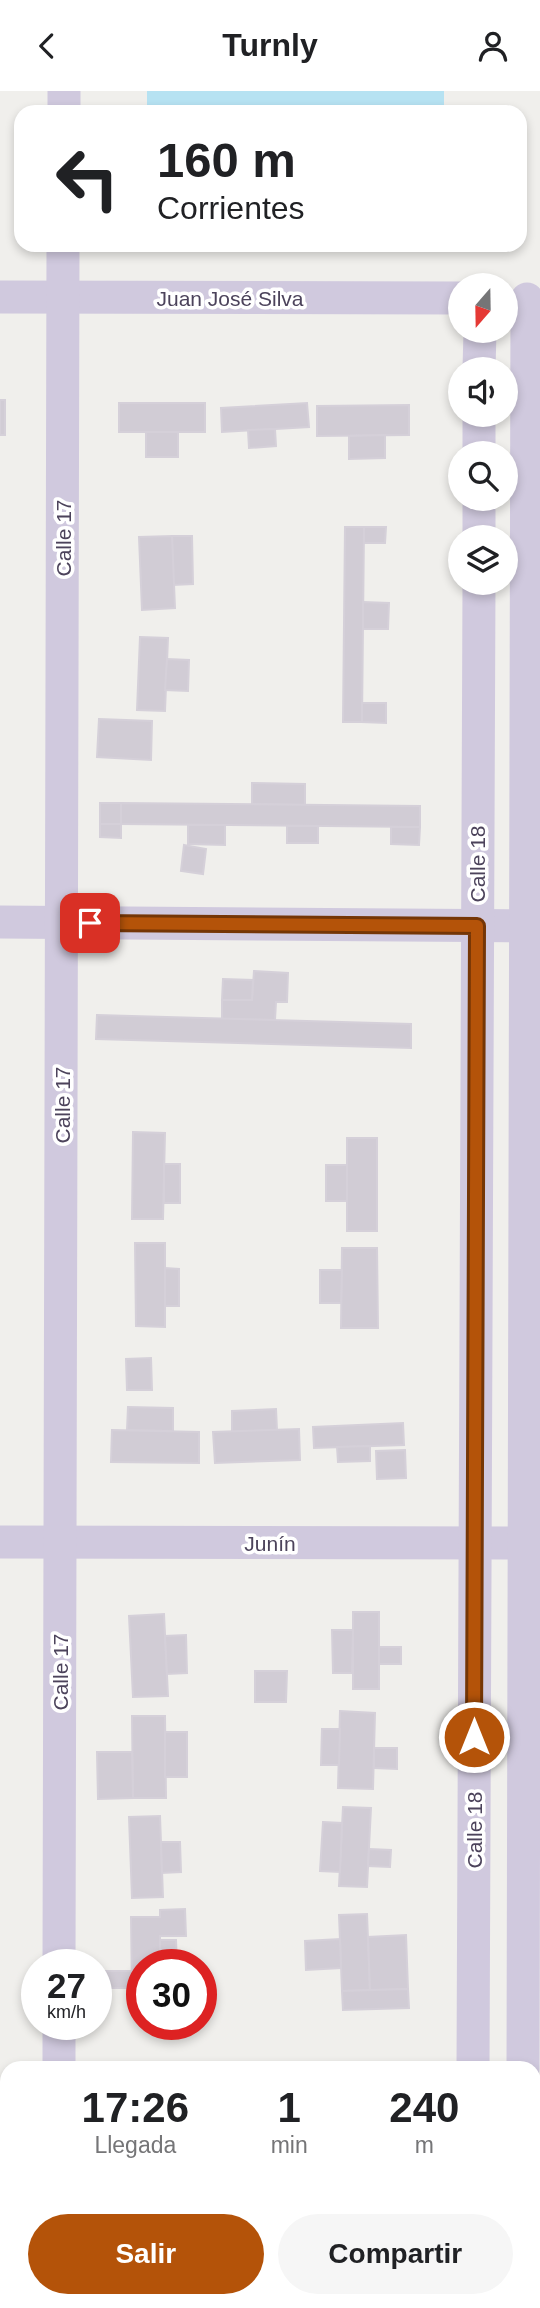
<!DOCTYPE html>
<html lang="es">
<meta charset="utf-8">
<style>
:root{--surface:#fff;--page:#f6f6f6;--text:#202124;--muted:#757577;--accent:#b45309}
body{margin:0;font-family:Arial,sans-serif;background:var(--page);color:var(--text);height:100vh;display:flex;flex-direction:column;font-size:26px;white-space:nowrap}
*{box-sizing:border-box;margin:0}
p{font-size:23px;color:var(--muted)}
.icon{flex:none;width:38px;height:38px;fill:none;stroke:currentColor;stroke-width:2;stroke-linecap:round;stroke-linejoin:round}
.map{position:relative;flex:1;overflow:hidden}
.drawer{position:absolute;left:0px;top:1970px;width:541px;height:247px;display:flex;flex-direction:column;background:var(--surface);border-radius:21px 21px 0 0;box-shadow:0 4px 10px #0003}
.drawer>*{flex:none}
.banner{position:absolute;left:14px;top:14px;width:513px;height:147px;border-radius:21px;box-shadow:0 4px 10px #0003;background:#fff;color:var(--text);overflow:hidden}
.needle{width:46px;rotate:200deg}
.tools{position:absolute;left:448px;top:182px;display:grid;gap:14px}
.tools a{display:grid;place-items:center;width:70px;height:70px;border-radius:50%;background:var(--surface);box-shadow:0 4px 10px #0003;font-size:35px}
.speed{position:absolute;left:21px;top:1858px;display:flex;gap:14px;font-size:35px;font-weight:700;text-align:center}
.speed>*{display:grid;place-content:center;width:91px;height:91px;border-radius:50%;background:var(--surface);box-shadow:0 4px 10px #0003;line-height:1}
.speed small{font-size:18px;font-weight:400}
.speed .limit{border:10px solid #d22;background:#fff;color:#111}
.pin{position:absolute;display:grid;place-items:center;width:60px;height:60px;color:#fff;margin:-30px;border-radius:14px;box-shadow:0 4px 10px #0006}
.me{position:absolute;width:77px;margin:-38px;rotate:0deg;stroke-linejoin:round;filter:drop-shadow(0 0 5px #0008)}
.turn{display:flex;align-items:center;gap:24px;height:147px;padding:0 28px;font-size:32px}
.turn .icon{width:91px;height:91px;stroke-width:2.5}
.turn b{display:block;font-size:49px;line-height:60px}
.eta{display:flex;justify-content:space-evenly;align-items:center;height:119px;text-align:center}
.eta b{font-size:42px;font-weight:700;line-height:49px}
.button{display:flex;gap:14px;margin-top:auto;padding:14px 28px}
.button a{flex:1;height:80px;border-radius:42px;background:var(--accent);color:#fff;font-size:28px;font-weight:700;line-height:80px;text-align:center}
.button a+a{background:var(--page);color:var(--text)}
header{display:flex;justify-content:space-between;align-items:center;height:91px;padding:0 28px;background:var(--surface);font-size:32px;font-weight:700}
.map>svg:first-child{display:block}
.green{fill:#b6e2f2}
.building{fill:#d1ccd5;stroke:#d5d0d9;stroke-width:2}
.lines{fill:none;stroke-linecap:round;stroke-linejoin:round}
.street{stroke:#d0c9de;stroke-width:33}
.secondary{stroke:#c8bdd7;stroke-width:38}
.route-casing{stroke:#753606;stroke-width:18}
.route{stroke:#b45309;stroke-width:12}
.labels{text-anchor:middle;dominant-baseline:central;stroke-width:7;stroke-linejoin:round;paint-order:stroke}
.street-label{font-size:21px;fill:#4c435b;stroke:#fff}
</style>
<header><svg class="icon" aria-label="back" viewBox="0 0 24 24"><path d="M15 5l-7 7 7 7"/></svg>Turnly<svg class="icon" aria-label="person" viewBox="0 0 24 24"><circle cx="12" cy="8" r="4"/><path d="M4 21q1-7 8-7t8 7"/></svg></header>
<div class="map">
<svg width="540" height="2217" viewBox="0 0 540 2217">
<rect width="100%" height="100%" fill="#f0efec"/>
<!-- green -->
<rect class="green" x="147" y="0" width="297" height="21"/>
<!-- building -->
<g class="building">
<rect x="0" y="309" width="5" height="35"/>
<rect x="119" y="312" width="86" height="29"/>
<polygon points="307,312 309,336 222,341 221,317"/>
<polygon points="409,314 409,344 317,345 317,315"/>
<polygon points="275,338 276,355 249,357 248,339"/>
<rect x="146" y="341" width="32" height="25"/>
<polygon points="385,344 385,367 349,368 349,345"/>
<polygon points="345,436 364,436 362,631 343,631"/>
<polygon points="364,436 386,436 385,452 364,452"/>
<polygon points="172,445 192,445 193,493 173,494"/>
<polygon points="172,445 175,517 142,519 139,446"/>
<polygon points="363,511 389,512 388,538 363,538"/>
<polygon points="140,546 168,547 165,620 137,619"/>
<polygon points="167,568 189,569 188,600 165,599"/>
<polygon points="362,612 386,612 386,632 362,631"/>
<polygon points="99,628 152,630 151,669 97,666"/>
<polygon points="252,692 305,693 305,714 252,713"/>
<rect x="100" y="712" width="21" height="21"/>
<polygon points="121,712 420,715 420,736 121,733"/>
<polygon points="100,733 121,733 121,747 100,746"/>
<polygon points="188,734 225,734 225,754 188,753"/>
<rect x="287" y="735" width="31" height="17"/>
<polygon points="391,736 420,736 419,754 391,753"/>
<polygon points="184,754 206,758 203,783 181,780"/>
<polygon points="254,880 288,882 287,911 276,911 275,929 222,928 222,909 252,909"/>
<polygon points="223,888 253,889 252,909 222,909"/>
<polygon points="97,924 411,933 411,957 96,948"/>
<polygon points="133,1041 165,1042 163,1128 132,1128"/>
<rect x="347" y="1047" width="30" height="93"/>
<rect x="164" y="1073" width="16" height="39"/>
<rect x="326" y="1074" width="21" height="36"/>
<polygon points="135,1152 165,1152 165,1236 136,1235"/>
<polygon points="342,1157 377,1157 378,1237 341,1237"/>
<polygon points="165,1177 179,1178 179,1215 165,1215"/>
<polygon points="320,1179 342,1179 341,1212 320,1212"/>
<polygon points="151,1267 152,1299 127,1299 126,1268"/>
<polygon points="128,1316 173,1317 173,1340 127,1339"/>
<polygon points="276,1318 277,1339 232,1341 232,1320"/>
<polygon points="403,1332 404,1354 314,1357 313,1336"/>
<polygon points="299,1338 300,1369 215,1372 213,1341"/>
<polygon points="112,1339 199,1341 199,1372 111,1371"/>
<polygon points="370,1355 370,1370 338,1371 337,1356"/>
<polygon points="405,1359 406,1387 377,1388 376,1360"/>
<rect x="353" y="1521" width="26" height="77"/>
<polygon points="164,1523 168,1605 133,1606 129,1525"/>
<polygon points="332,1539 353,1539 352,1582 333,1582"/>
<polygon points="186,1544 187,1582 167,1583 165,1545"/>
<rect x="379" y="1556" width="22" height="17"/>
<polygon points="255,1580 287,1580 286,1611 255,1611"/>
<polygon points="340,1620 375,1622 373,1698 338,1697"/>
<polygon points="132,1625 165,1625 166,1707 133,1707"/>
<polygon points="322,1638 340,1638 339,1674 321,1674"/>
<rect x="165" y="1641" width="22" height="45"/>
<polygon points="374,1657 397,1657 397,1678 374,1677"/>
<polygon points="97,1661 132,1661 133,1707 98,1708"/>
<polygon points="343,1716 371,1717 367,1796 339,1795"/>
<polygon points="160,1725 163,1806 132,1807 129,1726"/>
<polygon points="323,1731 342,1732 340,1781 320,1780"/>
<polygon points="161,1751 180,1751 181,1781 162,1782"/>
<polygon points="369,1758 391,1759 390,1776 368,1775"/>
<polygon points="185,1818 186,1845 160,1845 160,1874 142,1874 142,1901 132,1900 131,1826 160,1826 160,1819"/>
<polygon points="367,1823 370,1899 342,1900 339,1824"/>
<polygon points="406,1844 408,1898 370,1899 368,1846"/>
<polygon points="340,1848 341,1877 306,1879 305,1850"/>
<polygon points="160,1849 176,1849 177,1874 160,1874"/>
<polygon points="97,1880 132,1880 132,1897 98,1897"/>
<polygon points="408,1898 409,1917 343,1919 342,1900"/>
</g>
<g class="lines">
<!-- street -->
<g class="street">
<polyline points="64,21 64,0"/>
<polyline points="0,206 460,207"/>
<polyline points="479,278 480,240"/>
<polyline points="479,362 479,324"/>
<polyline points="479,446 479,408"/>
<polyline points="0,831 540,835"/>
<polyline points="0,1451 540,1452"/>
<polyline points="59,1874 63,154"/>
<polyline points="59,1978 59,1934"/>
<polyline points="473,1978 479,492"/>
<polyline points="523,1978 527,208"/>
</g>
<!-- secondary -->
<g class="secondary">
<polyline points="0,2144 7,2144"/>
<polyline points="534,2153 540,2153"/>
</g>
</g>
<g class="lines">
<defs>
<polyline id="route" points="90,832 477,835 474,1646"/>
</defs>
<!-- route casing -->
<use href="#route" class="route-casing"/>
<!-- route -->
<use href="#route" class="route"/>
</g>
<g class="labels">
<!-- street labels -->
<g class="street-label">
<text x="230" y="207">Juan José Silva</text>
<text transform="translate(63 447) rotate(-90)">Calle 17</text>
<text transform="translate(477 773) rotate(-90)">Calle 18</text>
<text transform="translate(62 1014) rotate(-90)">Calle 17</text>
<text x="270" y="1452">Junín</text>
<text transform="translate(60 1581) rotate(-90)">Calle 17</text>
<text transform="translate(474 1739) rotate(-90)">Calle 18</text>
</g>
</g>
</svg>
<div class="tools">
<a><svg class="needle" viewBox="-14 -14 28 28"><path d="M0-13l5 13h-10z" fill="#e53935"/><path d="M0 13l5-13h-10z" fill="#757577"/></svg></a>
<a><svg class="icon" aria-label="sound" viewBox="0 0 24 24"><path d="M4 9h4l5-4v14l-5-4H4zM17 9q2 3 0 6"/></svg></a>
<a><svg class="icon" aria-label="search" viewBox="0 0 24 24"><circle cx="10" cy="10" r="6"/><path d="M15 15l6 6"/></svg></a>
<a><svg class="icon" aria-label="layers" viewBox="0 0 24 24"><path d="M12 4l9 5-9 5-9-5zM3 14l9 5 9-5"/></svg></a>
</div>
<div class="speed"><div>27<small>km/h</small></div><div class="limit">30</div></div>
<div class="pin" style="left:90px;top:832px;background:#d93025"><svg class="icon" aria-label="arrive" viewBox="0 0 24 24"><path d="M6 21V4h12l-3 4 3 4H6"/></svg></div>
<svg class="me" style="left:474px;top:1646px" viewBox="-20 -20 40 40"><circle r="17" fill="#b45309" stroke="#fff" stroke-width="3"/><path d="M0-11L8 9 0 5-8 9z" fill="#fff"/></svg>
<div class="banner">
<div class="turn"><svg class="icon" aria-label="left" viewBox="0 0 24 24"><path d="M17 20v-9H6M10 6l-5 5 5 5"/></svg><div><b>160 m</b>Corrientes</div></div>
</div>
<section class="drawer">
<div class="eta">
<div><b>17:26</b><p>Llegada</p></div>
<div><b>1</b><p>min</p></div>
<div><b>240</b><p>m</p></div>
</div>
<div class="button"><a>Salir</a><a>Compartir</a></div>
</section>
</div>
